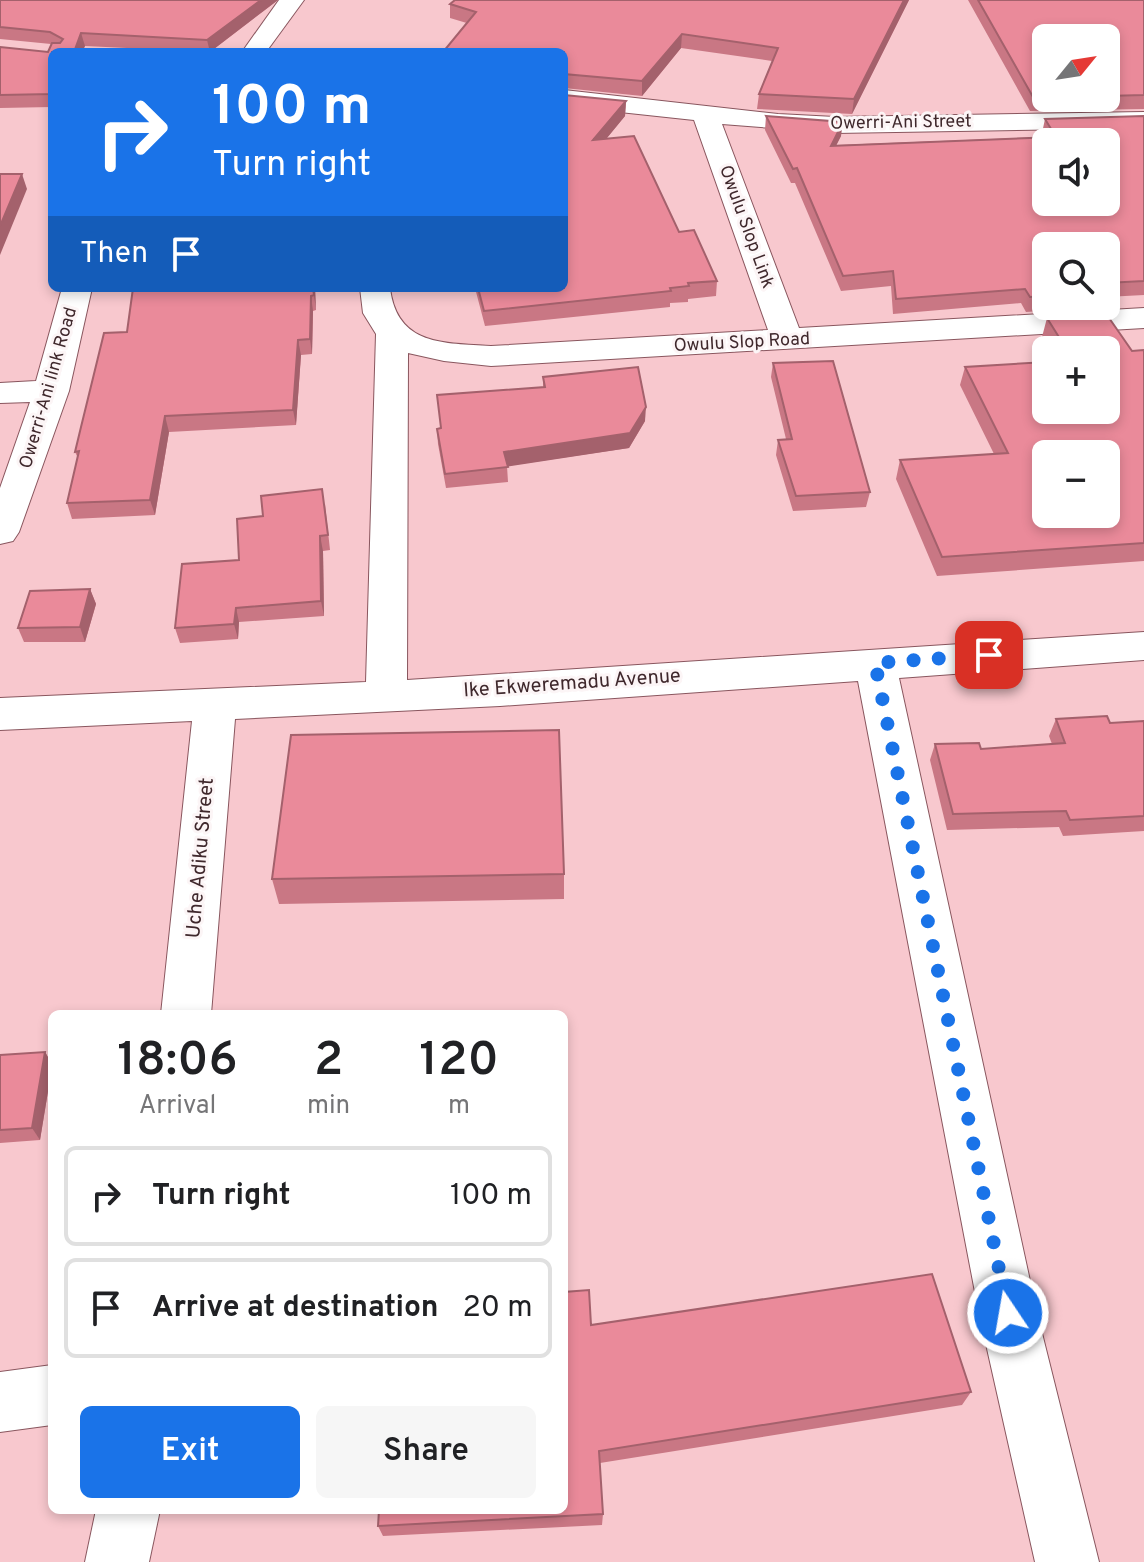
<!DOCTYPE html>
<meta charset="utf-8">
<style>
:root{--surface:#fff;--page:#f6f6f6;--text:#202124;--muted:#757577;--line:#e0e0e0;--accent:#1a73e8}
body{margin:0;font-family:Overpass,sans-serif;background:var(--page);color:var(--text);height:100vh;display:flex;flex-direction:column;font-size:30px;white-space:nowrap}
*{box-sizing:border-box;margin:0}
p{font-size:26px;color:var(--muted)}
.icon{flex:none;width:44px;height:44px;fill:none;stroke:currentColor;stroke-width:2;stroke-linecap:round;stroke-linejoin:round}
.map{position:relative;flex:1;overflow:hidden}
.sheet{position:absolute;left:48px;top:1010px;width:520px;height:504px;display:flex;flex-direction:column;background:var(--surface);border-radius:12px;box-shadow:0 4px 12px #0003}
.sheet>*{flex:none}
.banner{position:absolute;left:48px;top:48px;width:520px;height:244px;border-radius:12px;box-shadow:0 4px 12px #0003;background:#1a73e8;color:#fff;overflow:hidden}
.needle{width:52px;rotate:60deg}
.tools{position:absolute;left:1032px;top:24px;display:grid;gap:16px}
.tools a{display:grid;place-items:center;width:88px;height:88px;border-radius:12px;background:var(--surface);box-shadow:0 4px 12px #0003;font-size:40px}
.pin{position:absolute;display:grid;place-items:center;width:68px;height:68px;color:#fff;margin:-34px;border-radius:16px;box-shadow:0 4px 12px #0006}
.me{position:absolute;width:88px;margin:-44px;rotate:348deg;stroke-linejoin:round;filter:drop-shadow(0 0 6px #0008)}
.turn{display:flex;align-items:center;gap:28px;height:168px;padding:0 32px;font-size:36px}
.turn .icon{width:104px;height:104px;stroke-width:2.5}
.turn b{display:block;font-size:56px;line-height:68px}
.then{display:flex;align-items:center;height:76px;padding:0 32px;background:#0003;gap:16px;font-size:30px}
.eta{display:flex;justify-content:space-evenly;align-items:center;height:136px;text-align:center}
.eta b{font-size:48px;font-weight:600;line-height:56px}
.button{display:flex;gap:16px;margin-top:auto;padding:16px 32px}
.button a{flex:1;height:92px;border-radius:12px;background:var(--accent);color:#fff;font-size:32px;font-weight:600;line-height:92px;text-align:center}
.button a+a{background:var(--page);color:var(--text)}
ul{padding:0;list-style:none}
li{display:flex;align-items:center;gap:24px;height:100px;margin:0 16px 12px;padding:0 16px;border:4px solid var(--line);border-radius:12px}
li div{flex:1}
li b{display:block;font-size:30px}
li em{font-style:normal}
.map>svg:first-child{display:block}
.lines{fill:none;stroke-linecap:round;stroke-linejoin:round}
.street-casing{stroke:#89565e;stroke-width:2}
.street{fill:#fff;fill-rule:evenodd}
.wall{fill:#c97784;fill-rule:evenodd}
.shaded-wall{fill:#a4616c}
.building{fill:#ea8a9a;stroke:#a4616c;stroke-width:2;fill-rule:evenodd}
.route{stroke:#1a73e8;stroke-width:14;stroke-dasharray:0 25.2}
.labels{text-anchor:middle;dominant-baseline:central;stroke-width:6;stroke-linejoin:round;paint-order:stroke}
.far-street-label{font-size:18px;fill:#3f282c;stroke:#fcf5f6}
.street-label{font-size:20px;fill:#3f282c;stroke:#fcf5f6}
</style>
<div class="map">
<svg width="1144" height="1562" viewBox="0 0 1144 1562">
<rect width="100%" height="100%" fill="#f8c8ce"/>
<g class="lines">
<defs>
<g id="street">
<polygon points="279,0 304,0 266,52 242,52"/>
<path d="M564,90L778,114L835,117L1144,112V128L835,133L722,124L799,328L1144,308V328L491,366L444,361L408,353L407,680L1144,632V660L899,678L1037,1313L1099,1562H1035L979,1313L858,681L500,706L235,719L211,1014H161L192,721L0,730V698L366,682L376,334L363,313L360,288H390C397,346 444,343 491,346L768,330L694,120L564,106Z"/>
<polygon points="62,288 92,288 69,391 19,532 13,541 0,544 0,488 30,402 0,403 0,383 36,381"/>
<polygon points="52,1365 52,1425 0,1432 0,1372"/>
<polygon points="96,1510 160,1510 149,1562 85,1562"/>
</g>
</defs>
<!-- street casing -->
<use href="#street" class="street-casing"/>
<!-- street -->
<use href="#street" class="street"/>
</g>
<!-- wall -->
<g class="wall">
<polygon points="0,0 278,0 210,52 85,46 82,52 52,52 52,107 0,108 0,47 48,52 51,44 0,39"/>
<polygon points="909,0 852,114 757,109 759,94 772,61 681,48 642,96 564,88 564,52 450,18 450,4"/>
<path d="M968,0H1144V109L1030,111ZM1046,38H1106V98H1046Z"/>
<polygon points="564,95 626,101 625,116 606,139 717,281 716,296 688,299 688,302 670,303 670,307 485,326 475,288 564,288"/>
<polygon points="766,116 841,136 836,145 1044,137 1042,133 1045,119 1144,116 1144,295 1106,297 1106,246 1046,246 1046,306 1085,306 1084,308 1026,312 1021,303 893,314 891,286 841,291 795,183 791,183 765,130"/>
<polygon points="133,288 315,288 316,310 313,311 312,354 301,355 296,425 169,432 155,515 72,519 67,503 78,458 75,452 127,332"/>
<polygon points="1047,318 1132,351 1144,350 1144,561 937,576 896,479 900,460 994,454 960,385 965,367 1046,410 1106,350 1050,350 1042,337"/>
<polygon points="773,363 870,492 866,507 793,511 776,455 778,440 786,439 771,377"/>
<polygon points="543,377 645,421 629,448 507,466 508,482 446,488 438,444 437,429 441,428 437,395 543,388"/>
<polygon points="325,504 330,550 323,551 324,616 239,622 238,639 180,643 175,628 239,560 263,516"/>
<polygon points="90,589 96,604 85,642 24,642 18,628"/>
<polygon points="1056,719 1110,723 1144,721 1144,831 1063,836 1059,827 947,830 930,760 935,744 981,749 1052,744 1049,736"/>
<polygon points="564,874 564,899 279,904 272,879"/>
<polygon points="45,1052 52,1064 52,1067 40,1140 0,1143 0,1055"/>
<polygon points="591,1325 971,1392 962,1405 600,1463 603,1514 602,1525 383,1536 378,1526"/>
</g>
<!-- shaded-wall -->
<g class="shaded-wall">
<polygon points="261,0 278,0 210,52 207,40"/>
<polygon points="904,0 909,0 852,114 854,99"/>
<polygon points="81,33 85,46 82,52 74,52"/>
<polygon points="682,34 681,48 642,96 642,81"/>
<polygon points="626,101 625,116 593,155 593,140"/>
<polygon points="843,122 841,136 829,160 831,146"/>
<polygon points="22,174 27,189 0,255 0,226"/>
<polygon points="313,288 315,288 316,310 314,295"/>
<polygon points="311,296 313,311 312,354 310,339"/>
<polygon points="298,340 301,355 296,425 293,410"/>
<polygon points="646,407 645,421 629,448 505,467 504,452"/>
<polygon points="165,416 169,432 155,515 150,500"/>
<polygon points="320,536 323,551 324,616 321,601"/>
<polygon points="90,589 96,604 85,642 80,627"/>
<polygon points="236,608 239,622 238,639 234,624"/>
<polygon points="45,1052 52,1064 52,1067 40,1140 32,1128"/>
</g>
<!-- building -->
<g class="building">
<polygon points="0,0 261,0 207,40 81,33 74,52 52,52 52,94 0,95 0,47 48,52 52,43 60,43 63,39 50,32 0,27"/>
<polygon points="455,0 904,0 854,99 759,94 778,48 682,34 642,81 564,74 564,52 443,52 476,12 450,4"/>
<polygon points="978,0 1144,0 1144,95 1106,96 1106,38 1046,38 1046,97 1033,97"/>
<polygon points="564,95 626,101 593,140 634,136 679,232 694,230 717,281 688,283 689,286 670,288 671,291 484,311 478,288 564,288"/>
<path d="M766,116L843,122L831,146L1056,137L1045,119L1144,116V281L1106,283V246H1046V296L1030,297L1025,289L896,299L893,271L843,276L797,168L793,169ZM1046,142H1106V202H1046Z"/>
<polygon points="0,174 22,174 0,226"/>
<polygon points="133,288 313,288 314,295 311,296 310,339 298,340 293,410 165,416 150,500 67,503 79,451 75,452 81,427 104,333 127,332"/>
<path d="M1107,315L1132,351L1144,350V543L942,557L900,460L1008,453L965,367L1046,362V410H1106V350H1067L1047,318ZM1046,454H1106V514H1046Z"/>
<polygon points="833,361 870,492 796,496 778,440 792,439 773,363"/>
<polygon points="638,367 646,407 630,433 504,452 508,467 445,474 437,429 441,428 437,395 545,387 543,377"/>
<polygon points="322,489 328,535 320,536 321,601 236,608 234,624 175,628 182,564 239,560 237,519 263,516 261,496"/>
<polygon points="90,589 80,627 18,628 30,591"/>
<polygon points="1107,716 1110,723 1144,721 1144,816 1070,820 1066,811 953,814 935,744 979,743 981,749 1065,743 1056,719"/>
<polygon points="559,730 564,874 272,879 291,735"/>
<polygon points="45,1052 32,1128 0,1130 0,1055"/>
<polygon points="932,1274 971,1392 599,1451 603,1514 378,1526 379,1510 564,1510 564,1292 589,1290 591,1325"/>
</g>
<g class="lines">
<!-- route -->
<polyline class="route" points="989,655 875,663 1008,1313"/>
</g>
<g class="labels">
<!-- far-street labels -->
<g class="far-street-label">
<text transform="translate(901 123) rotate(-1)">Owerri-Ani Street</text>
<text transform="translate(746 227) rotate(70)">Owulu Slop Link</text>
<text transform="translate(742 343) rotate(-3)">Owulu Slop Road</text>
<text transform="translate(49 388) rotate(-74)">Owerri-Ani link Road</text>
</g>
<!-- street labels -->
<g class="street-label">
<text transform="translate(572 684) rotate(-4)">Ike Ekweremadu Avenue</text>
<text transform="translate(201 858) rotate(-85)">Uche Adiku Street</text>
</g>
</g>
</svg>
<div class="tools">
<a><svg class="needle" viewBox="-14 -14 28 28"><path d="M0-13l5 13h-10z" fill="#e53935"/><path d="M0 13l5-13h-10z" fill="#757577"/></svg></a>
<a><svg class="icon" aria-label="sound" viewBox="0 0 24 24"><path d="M4 9h4l5-4v14l-5-4H4zM17 9q2 3 0 6"/></svg></a>
<a><svg class="icon" aria-label="search" viewBox="0 0 24 24"><circle cx="10" cy="10" r="6"/><path d="M15 15l6 6"/></svg></a>
<a>+</a>
<a>−</a>
</div>
<div class="pin" style="left:989px;top:655px;background:#d93025"><svg class="icon" aria-label="arrive" viewBox="0 0 24 24"><path d="M6 21V4h12l-3 4 3 4H6"/></svg></div>
<svg class="me" style="left:1008px;top:1313px" viewBox="-20 -20 40 40"><circle r="17" fill="#1a73e8" stroke="#fff" stroke-width="3"/><path d="M0-11L8 9 0 5-8 9z" fill="#fff"/></svg>
<div class="banner">
<div class="turn"><svg class="icon" aria-label="right" viewBox="0 0 24 24"><path d="M7 20v-9h11M14 6l5 5-5 5"/></svg><div><b>100 m</b>Turn right</div></div>
<div class="then">Then<svg class="icon" aria-label="arrive" viewBox="0 0 24 24"><path d="M6 21V4h12l-3 4 3 4H6"/></svg></div>
</div>
<section class="sheet">
<div class="eta">
<div><b>18:06</b><p>Arrival</p></div>
<div><b>2</b><p>min</p></div>
<div><b>120</b><p>m</p></div>
</div>
<ul>
<li><svg class="icon" aria-label="right" viewBox="0 0 24 24"><path d="M7 20v-9h11M14 6l5 5-5 5"/></svg><div><b>Turn right</b></div><em>100 m</em></li>
<li><svg class="icon" aria-label="arrive" viewBox="0 0 24 24"><path d="M6 21V4h12l-3 4 3 4H6"/></svg><div><b>Arrive at destination</b></div><em>20 m</em></li>
</ul>
<div class="button"><a>Exit</a><a>Share</a></div>
</section>
</div>
